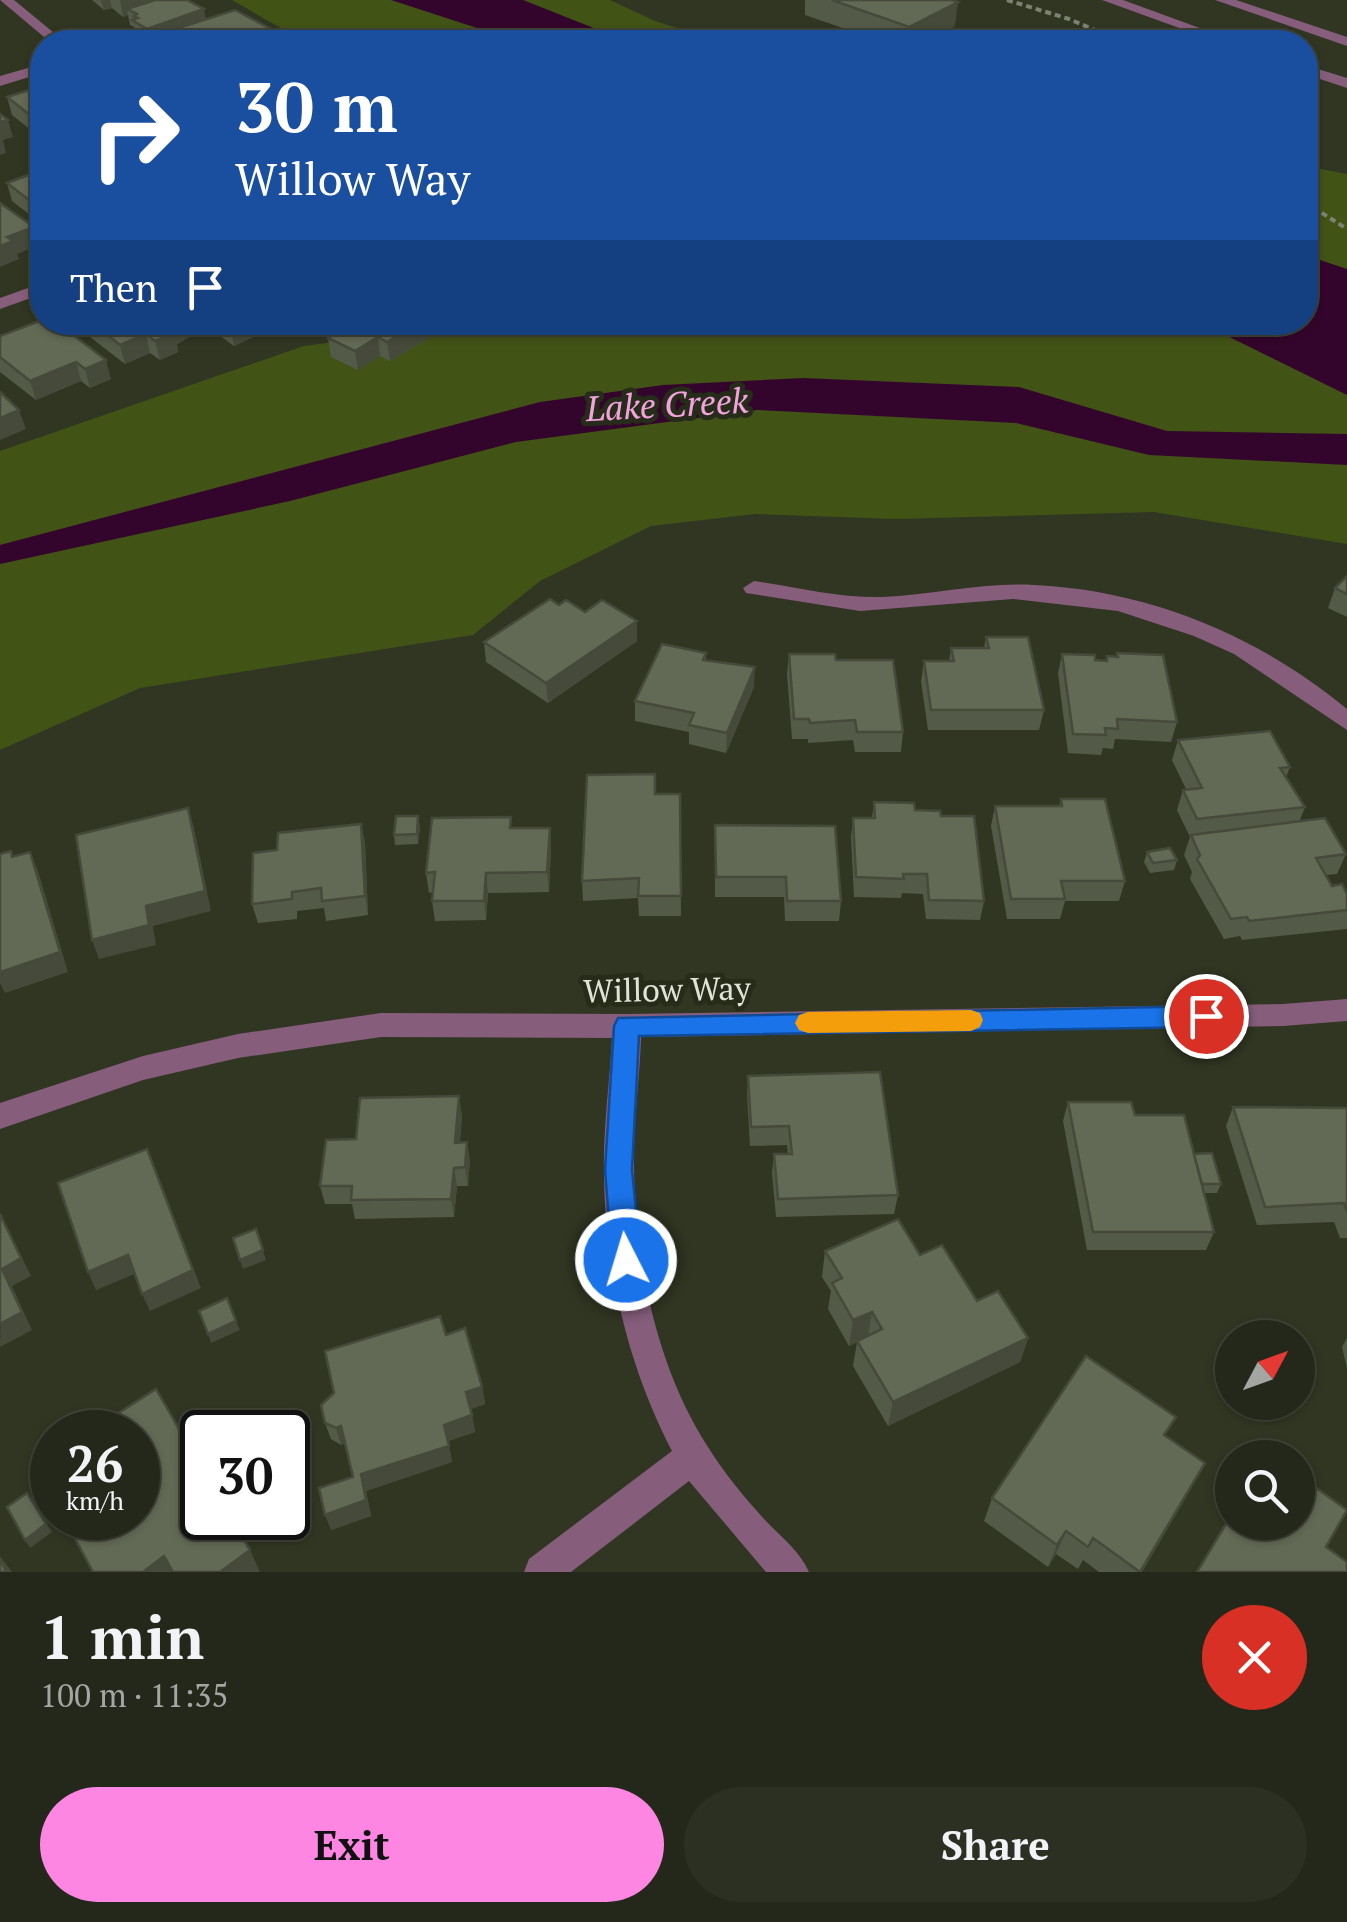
<!DOCTYPE html>
<meta charset="utf-8">
<style>
:root{--surface:#24281a;--page:#2c3023;--text:#f1f3f6;--muted:#a3a6a2;--line:#414439;--accent:#fd86e2}
body{margin:0;font-family:"PT Serif",serif;background:var(--page);color:var(--text);height:100vh;display:flex;flex-direction:column;font-size:38px;white-space:nowrap}
*{box-sizing:border-box;margin:0}
p{font-size:32px;color:var(--muted)}
.icon{flex:none;width:55px;height:55px;fill:none;stroke:currentColor;stroke-width:2;stroke-linecap:round;stroke-linejoin:round}
.map{position:relative;height:1572px;overflow:hidden}
.side{display:flex;flex-direction:column;background:var(--surface);flex:1}
.side>*{flex:none}
.top-card{position:absolute;left:30px;top:30px;width:1288px;height:305px;border-radius:40px;box-shadow:0 2px 8px #0004,0 0 0 2px var(--line);background:#1a4fa0;color:#fff;overflow:hidden}
.needle{width:65px;rotate:49deg}
.controls{position:absolute;left:1215px;top:1320px;display:grid;gap:20px}
.controls a{display:grid;place-items:center;width:100px;height:100px;border-radius:50%;background:var(--surface);box-shadow:0 2px 8px #0004,0 0 0 2px var(--line);font-size:50px}
.speed{position:absolute;left:30px;top:1410px;display:flex;gap:20px;font-size:50px;font-weight:700;text-align:center}
.speed>*{display:grid;place-content:center;width:130px;height:130px;border-radius:50%;background:var(--surface);box-shadow:0 2px 8px #0004,0 0 0 2px var(--line);line-height:1}
.speed small{font-size:25px;font-weight:400}
.speed .limit{border:5px solid #111;border-radius:15px;background:#fff;color:#111}
.pin{position:absolute;display:grid;place-items:center;width:85px;height:85px;color:#fff;margin:-42px;border:5px solid #fff;border-radius:50%;box-shadow:0 2px 10px #0007}
.me{position:absolute;width:110px;margin:-55px;rotate:355deg;stroke-linejoin:round;filter:drop-shadow(0 0 8px #0008)}
.turn{display:flex;align-items:center;gap:35px;height:210px;padding:0 40px;font-size:45px}
.turn .icon{width:130px;height:130px;stroke-width:2.5}
.turn b{display:block;font-size:70px;line-height:85px}
.then{display:flex;align-items:center;height:95px;padding:0 40px;background:#0003;gap:20px;font-size:38px}
.round{display:grid;place-items:center;flex:none;width:105px;height:105px;border-radius:52px;background:var(--page)}
.summary{display:flex;align-items:center;justify-content:space-between;height:170px;padding:0 40px}
h1{font-size:60px;font-weight:700;line-height:75px}
.cta{display:flex;gap:20px;margin-top:auto;padding:20px 40px}
.cta a{flex:1;height:115px;border-radius:60px;background:var(--accent);color:#111;font-size:40px;font-weight:700;line-height:115px;text-align:center}
.cta a+a{background:var(--page);color:var(--text)}
.map>svg:first-child{display:block}
.green{fill:#425316}
.water{fill:#34052c}
.lines{fill:none;stroke-linecap:round;stroke-linejoin:round}
.path{stroke:#7d8372;stroke-width:4;stroke-dasharray:6 4;stroke-linecap:butt}
.minor{fill:#865e7c;fill-rule:evenodd}
.wall{fill:#545a48}
.shaded-wall{fill:#454a3b}
.building{fill:#626954;stroke:#454a3b;stroke-width:2.5}
.route{fill:#1a73e8;stroke:#114b97;stroke-width:2.5}
.slow{fill:#f59e0b}
.labels{text-anchor:middle;dominant-baseline:central;stroke-width:10;stroke-linejoin:round;paint-order:stroke}
.street-label{font-size:32px;fill:#dfe4d7;stroke:#262c19}
.water-label{font-size:35px;font-style:italic;fill:#f2a3de;stroke:#262c19}
</style>
<div class="map">
<svg width="1347" height="1572" viewBox="0 0 1347 1572">
<rect width="100%" height="100%" fill="#303622"/>
<!-- green -->
<g class="green">
<polygon points="232,0 610,0 655,21 722,42 305,42"/>
<polygon points="1305,166 1347,174 1347,544 1154,512 895,519 755,514 651,526 540,581 473,635 140,688 0,750 0,451 304,346 473,323 638,322 693,327 722,322 1305,322"/>
</g>
<!-- water -->
<g class="water">
<polygon points="391,0 523,0 629,42 520,42"/>
<polygon points="1305,255 1347,269 1347,395 1201,323 1305,322"/>
<polygon points="803,378 1019,387 1167,431 1347,434 1347,465 1149,455 1016,423 758,410 516,442 290,501 0,564 0,545 540,402 663,385"/>
</g>
<g class="lines">
<!-- path -->
<g class="path">
<polyline points="1007,0 1069,19 1123,42"/>
<polyline points="1305,202 1347,229"/>
</g>
<!-- minor -->
<g class="minor">
<polygon points="0,0 14,0 65,42 50,42"/>
<polygon points="1102,0 1123,0 1238,42 1218,42"/>
<polygon points="1215,0 1236,0 1347,37 1347,46"/>
<polygon points="42,64 42,73 0,86 0,76"/>
<polygon points="1305,65 1347,78 1347,88 1305,74"/>
<polygon points="42,283 42,294 0,309 0,298"/>
<path d="M754,581C797,587 839,598 882,597C933,595 983,582 1034,585C1148,590 1259,636 1347,709V730L1234,654L1194,636L1118,611L1013,599L860,611L746,593L743,588Z"/>
<path d="M1347,999V1021L1283,1026L641,1037C640,1076 634,1114 634,1153C633,1251 654,1364 708,1447C724,1473 744,1497 765,1520C780,1536 800,1551 809,1572H766L689,1481L571,1572H524L529,1559L672,1451C625,1361 602,1255 604,1153C605,1114 610,1076 612,1038L381,1037L238,1058L143,1080L0,1129V1103L143,1056L238,1034L381,1013L627,1014L1283,1004Z"/>
</g>
</g>
<!-- wall -->
<g class="wall">
<polygon points="92,0 187,0 206,19 271,36 305,42 172,42 171,39 160,42 145,42 136,37 134,27 130,25 128,15 123,17 112,8 104,10"/>
<polygon points="805,0 951,0 955,26 923,42 883,42 805,15"/>
<polygon points="42,86 42,139 12,115 7,97"/>
<polygon points="42,170 42,224 12,201 7,183"/>
<polygon points="42,320 111,379 90,388 81,381 36,400 0,372 0,336"/>
<polygon points="76,322 187,322 191,336 177,344 178,352 160,360 150,353 125,364 77,327"/>
<polygon points="201,322 268,322 251,328 253,337 234,346"/>
<polygon points="351,322 434,322 436,334 390,361 380,356 358,370 331,357 328,338"/>
<polygon points="739,322 774,322 756,332"/>
<polygon points="1347,576 1347,617 1328,608 1335,588"/>
<polygon points="585,612 637,621 637,641 548,703 486,662 484,642"/>
<polygon points="986,637 1044,710 1039,730 928,730 921,681 924,661 949,661 951,648 984,648"/>
<polygon points="706,653 706,661 754,687 726,753 689,744 689,732 635,721 635,701"/>
<polygon points="1117,653 1177,722 1171,742 1115,739 1113,749 1103,748 1101,755 1068,753 1058,673 1062,654 1095,660 1106,661 1107,656 1116,657"/>
<polygon points="789,654 836,660 903,732 901,752 855,752 853,740 808,743 808,739 792,739 787,674"/>
<polygon points="1178,740 1290,767 1286,777 1305,807 1299,822 1346,854 1337,874 1326,875 1332,886 1347,894 1347,929 1242,940 1240,936 1224,939 1190,879 1192,872 1184,855 1190,837 1177,810 1183,790 1186,789 1172,760"/>
<polygon points="655,794 680,794 681,916 639,916 638,898 583,901 582,881"/>
<polygon points="1061,799 1125,881 1119,901 1065,901 1060,919 1007,919 991,826 995,806 1059,806"/>
<polygon points="874,802 941,816 984,901 980,920 926,919 923,894 902,893 901,898 854,897 851,837 853,818 872,818"/>
<polygon points="361,824 365,843 368,915 326,921 324,908 297,911 297,919 258,923 252,904 277,850"/>
<polygon points="715,825 841,901 839,921 785,921 784,897 715,897"/>
<polygon points="420,826 418,844 395,845 394,835"/>
<polygon points="513,828 550,828 551,848 549,892 488,893 486,920 435,921 432,901 433,892 429,893 426,873"/>
<polygon points="1147,852 1177,860 1174,870 1150,873 1144,862"/>
<polygon points="748,1076 898,1195 894,1214 776,1217 772,1173 774,1154 788,1154 787,1145 750,1146 747,1095"/>
<polygon points="1068,1102 1135,1115 1194,1154 1221,1184 1217,1193 1204,1193 1214,1232 1206,1250 1087,1250 1063,1121"/>
<polygon points="1233,1107 1347,1108 1347,1238 1340,1238 1334,1222 1257,1225 1226,1126"/>
<polygon points="462,1115 460,1142 470,1160 468,1186 457,1186 454,1217 355,1219 352,1204 325,1204 320,1186 356,1139"/>
<polygon points="825,1251 920,1255 977,1301 1028,1338 1020,1362 888,1426 853,1366 857,1342 849,1346 828,1309 831,1291 822,1277"/>
<polygon points="446,1335 482,1387 485,1404 471,1409 475,1432 448,1441 452,1462 366,1491 371,1516 331,1530 353,1477 345,1443 341,1445 331,1439 325,1423"/>
<polygon points="1347,1338 1347,1368 1342,1347"/>
<polygon points="1166,1437 1192,1487 1142,1572 1099,1572 1083,1560 1078,1569 1056,1554 1048,1567 984,1521 992,1498"/>
</g>
<!-- shaded-wall -->
<g class="shaded-wall">
<polygon points="101,0 110,0 112,8 104,10"/>
<polygon points="120,0 182,0 127,9 128,15 123,17"/>
<polygon points="958,2 955,26 923,42 908,42 909,27"/>
<polygon points="204,9 207,26 169,31 171,39 160,42 150,42 147,29"/>
<polygon points="269,28 272,42 226,42"/>
<polygon points="8,120 13,137 3,140 6,153 0,155 0,122"/>
<polygon points="34,227 40,245 17,254 19,259 0,267 0,246 7,237"/>
<polygon points="177,322 187,322 191,336 177,344 178,352 160,360 155,341 167,328"/>
<polygon points="240,322 268,322 251,328 253,337 234,346 230,327"/>
<polygon points="420,322 434,322 436,334 390,361 387,342"/>
<polygon points="756,322 774,322 756,332"/>
<polygon points="146,334 150,353 125,364 120,345"/>
<polygon points="378,337 380,356 358,370 355,351"/>
<polygon points="106,360 111,379 90,388 85,369"/>
<polygon points="76,362 81,381 36,400 30,381"/>
<polygon points="19,410 26,429 0,440 0,418"/>
<polygon points="637,621 637,641 548,703 546,683"/>
<polygon points="755,667 754,687 726,753 727,733"/>
<polygon points="188,808 194,828 211,911 153,926 156,945 99,959 92,940 146,906"/>
<polygon points="418,816 420,826 418,844 417,834"/>
<polygon points="361,824 365,843 368,915 365,896"/>
<polygon points="550,828 551,848 549,892 547,872"/>
<polygon points="30,852 38,871 68,972 5,993 0,983 0,972"/>
<polygon points="486,873 488,893 486,920 484,901"/>
<polygon points="459,1096 462,1115 458,1162 455,1143"/>
<polygon points="467,1142 470,1160 468,1186 465,1167"/>
<polygon points="147,1149 201,1288 150,1311 142,1294"/>
<polygon points="454,1168 457,1186 454,1217 451,1199"/>
<polygon points="0,1213 31,1276 12,1286 32,1330 0,1347 2,1269"/>
<polygon points="263,1250 266,1260 243,1269 240,1260"/>
<polygon points="128,1255 137,1273 96,1290 88,1272"/>
<polygon points="872,1312 868,1337 849,1346 853,1320"/>
<polygon points="236,1321 240,1330 211,1343 208,1334"/>
<polygon points="1028,1338 1020,1362 888,1426 893,1402"/>
<polygon points="482,1387 485,1404 470,1409 466,1392"/>
<polygon points="472,1415 475,1432 448,1441 444,1425"/>
<polygon points="341,1426 347,1443 341,1445 336,1428"/>
<polygon points="449,1446 452,1462 366,1491 371,1516 331,1530 325,1515 361,1474"/>
<polygon points="1205,1463 1142,1572 1140,1572"/>
<polygon points="27,1493 52,1532 30,1548 25,1540"/>
<polygon points="1066,1531 1056,1554 1048,1567 1057,1545"/>
<polygon points="250,1550 260,1572 220,1572"/>
<polygon points="0,1556 12,1572 6,1572"/>
<polygon points="164,1556 173,1572 143,1572"/>
</g>
<!-- building -->
<g class="building">
<polygon points="155,0 187,0 204,9 147,29 132,20 138,18 134,16 137,14 127,9"/>
<polygon points="832,0 951,0 958,2 909,27"/>
<polygon points="235,10 269,28 226,42 179,42 186,40 169,31"/>
<polygon points="285,31 305,42 251,42"/>
<polygon points="42,86 42,121 39,122 7,97"/>
<polygon points="0,114 8,120 0,122"/>
<polygon points="42,170 42,210 7,183"/>
<polygon points="0,203 34,227 7,237 13,241 0,246"/>
<polygon points="42,320 42,322 56,322 106,360 85,369 76,362 30,381 0,357 0,336"/>
<polygon points="91,322 177,322 167,328 174,333 155,341 146,334 120,345"/>
<polygon points="224,322 239,322 230,327"/>
<polygon points="353,322 420,322 387,342 378,337 355,351 328,338"/>
<polygon points="0,392 19,410 0,418"/>
<polygon points="1347,576 1347,594 1335,588"/>
<polygon points="550,599 559,605 566,600 585,612 602,600 637,621 546,683 484,642"/>
<polygon points="986,637 1028,637 1044,710 931,710 924,661 954,661 951,648 989,648"/>
<polygon points="662,644 706,653 703,660 755,667 727,733 689,725 694,713 635,701"/>
<polygon points="1117,653 1163,655 1177,722 1117,719 1118,729 1105,728 1106,735 1073,734 1062,654 1095,655 1095,660 1107,661 1107,656 1118,657"/>
<polygon points="789,654 835,654 836,660 893,660 903,732 857,732 855,720 810,723 809,719 794,719"/>
<polygon points="1270,731 1290,767 1280,768 1305,807 1197,819 1183,790 1202,788 1178,740"/>
<polygon points="655,774 655,794 680,794 681,896 638,896 639,878 582,881 587,775"/>
<polygon points="1061,799 1105,799 1125,881 1061,881 1065,899 1011,899 995,806 1062,806"/>
<polygon points="874,802 914,803 915,810 940,811 941,816 974,816 984,901 929,900 927,874 903,874 904,879 856,877 853,818 875,818"/>
<polygon points="188,808 205,891 146,906 149,925 92,940 76,835"/>
<polygon points="396,816 418,816 417,834 394,835"/>
<polygon points="511,817 510,828 550,828 547,872 486,873 484,901 432,901 435,872 426,873 432,818"/>
<polygon points="1325,818 1346,854 1316,858 1332,886 1342,884 1347,894 1347,910 1249,921 1247,917 1231,919 1197,859 1200,855 1191,835"/>
<polygon points="361,824 365,896 322,901 321,888 292,892 292,899 252,904 253,853 277,850 278,833"/>
<polygon points="715,825 835,826 841,901 787,901 786,877 716,877"/>
<polygon points="1170,848 1177,860 1153,863 1147,852"/>
<polygon points="11,851 12,857 30,852 60,952 0,972 0,854"/>
<polygon points="880,1072 898,1195 778,1199 774,1154 792,1154 789,1126 751,1127 748,1076"/>
<polygon points="459,1096 455,1143 467,1142 465,1167 454,1168 451,1199 351,1200 352,1186 320,1186 326,1140 356,1139 360,1098"/>
<polygon points="1068,1102 1131,1102 1135,1115 1184,1115 1214,1232 1093,1232"/>
<polygon points="1233,1107 1347,1108 1347,1212 1344,1203 1265,1207"/>
<polygon points="147,1149 193,1270 142,1294 128,1255 88,1272 58,1183"/>
<polygon points="1212,1153 1221,1184 1202,1184 1194,1154"/>
<polygon points="0,1214 21,1258 2,1269 22,1312 0,1324"/>
<polygon points="898,1219 920,1255 942,1245 977,1301 998,1291 1028,1338 893,1402 857,1341 882,1329 872,1312 853,1320 832,1283 842,1278 825,1251"/>
<polygon points="256,1229 263,1250 240,1260 233,1238"/>
<polygon points="227,1298 236,1321 208,1334 199,1311"/>
<polygon points="440,1316 446,1335 465,1328 482,1387 466,1392 472,1415 444,1425 449,1446 361,1474 366,1500 325,1515 319,1488 353,1477 341,1426 336,1428 325,1423 321,1405 334,1393 325,1351"/>
<polygon points="1086,1356 1176,1417 1164,1435 1205,1463 1140,1572 1093,1538 1088,1547 1066,1531 1057,1545 992,1498"/>
<polygon points="156,1389 202,1469 202,1518 231,1518 250,1550 220,1572 173,1572 164,1556 143,1572 93,1572 64,1518 138,1518 138,1432 89,1432"/>
<polygon points="1298,1475 1347,1510 1326,1547 1347,1562 1347,1572 1197,1572 1232,1514 1232,1522 1298,1522"/>
<polygon points="27,1493 46,1524 25,1540 7,1507"/>
<polygon points="0,1558 6,1572 0,1572"/>
</g>
<!-- route -->
<polygon class="route" points="1206,1006 1215,1009 1218,1016 1215,1024 1206,1027 639,1036 632,1170 641,1260 637,1270 626,1273 616,1270 612,1260 605,1170 614,1026 618,1018"/>
<!-- slow -->
<polygon class="slow" points="971,1010 980,1013 983,1020 980,1027 971,1031 808,1033 799,1030 795,1023 799,1015 808,1012"/>
<g class="labels">
<!-- street labels -->
<g class="street-label">
<text transform="translate(667 989) rotate(-1)">Willow Way</text>
</g>
<!-- water labels -->
<g class="water-label">
<text transform="translate(667 404) rotate(-3)">Lake Creek</text>
</g>
</g>
</svg>
<div class="controls">
<a><svg class="needle" viewBox="-14 -14 28 28"><path d="M0-13l5 13h-10z" fill="#e53935"/><path d="M0 13l5-13h-10z" fill="#a3a6a2"/></svg></a>
<a><svg class="icon" aria-label="search" viewBox="0 0 24 24"><circle cx="10" cy="10" r="6"/><path d="M15 15l6 6"/></svg></a>
</div>
<div class="speed"><div>26<small>km/h</small></div><div class="limit">30</div></div>
<div class="pin" style="left:1206px;top:1016px;background:#d93025"><svg class="icon" aria-label="arrive" viewBox="0 0 24 24"><path d="M6 21V4h12l-3 4 3 4H6"/></svg></div>
<svg class="me" style="left:626px;top:1260px" viewBox="-20 -20 40 40"><circle r="17" fill="#1a73e8" stroke="#fff" stroke-width="3"/><path d="M0-11L8 9 0 5-8 9z" fill="#fff"/></svg>
<div class="top-card">
<div class="turn"><svg class="icon" aria-label="right" viewBox="0 0 24 24"><path d="M7 20v-9h11M14 6l5 5-5 5"/></svg><div><b>30 m</b>Willow Way</div></div>
<div class="then">Then<svg class="icon" aria-label="arrive" viewBox="0 0 24 24"><path d="M6 21V4h12l-3 4 3 4H6"/></svg></div>
</div>
</div>
<section class="side">
<div class="summary"><div><h1>1 min</h1><p>100 m · 11:35</p></div><a class="round" style="background:#d93025;color:#fff"><svg class="icon" aria-label="close" viewBox="0 0 24 24"><path d="M6 6l12 12M18 6L6 18"/></svg></a></div>
<div class="cta"><a>Exit</a><a>Share</a></div>
</section>
